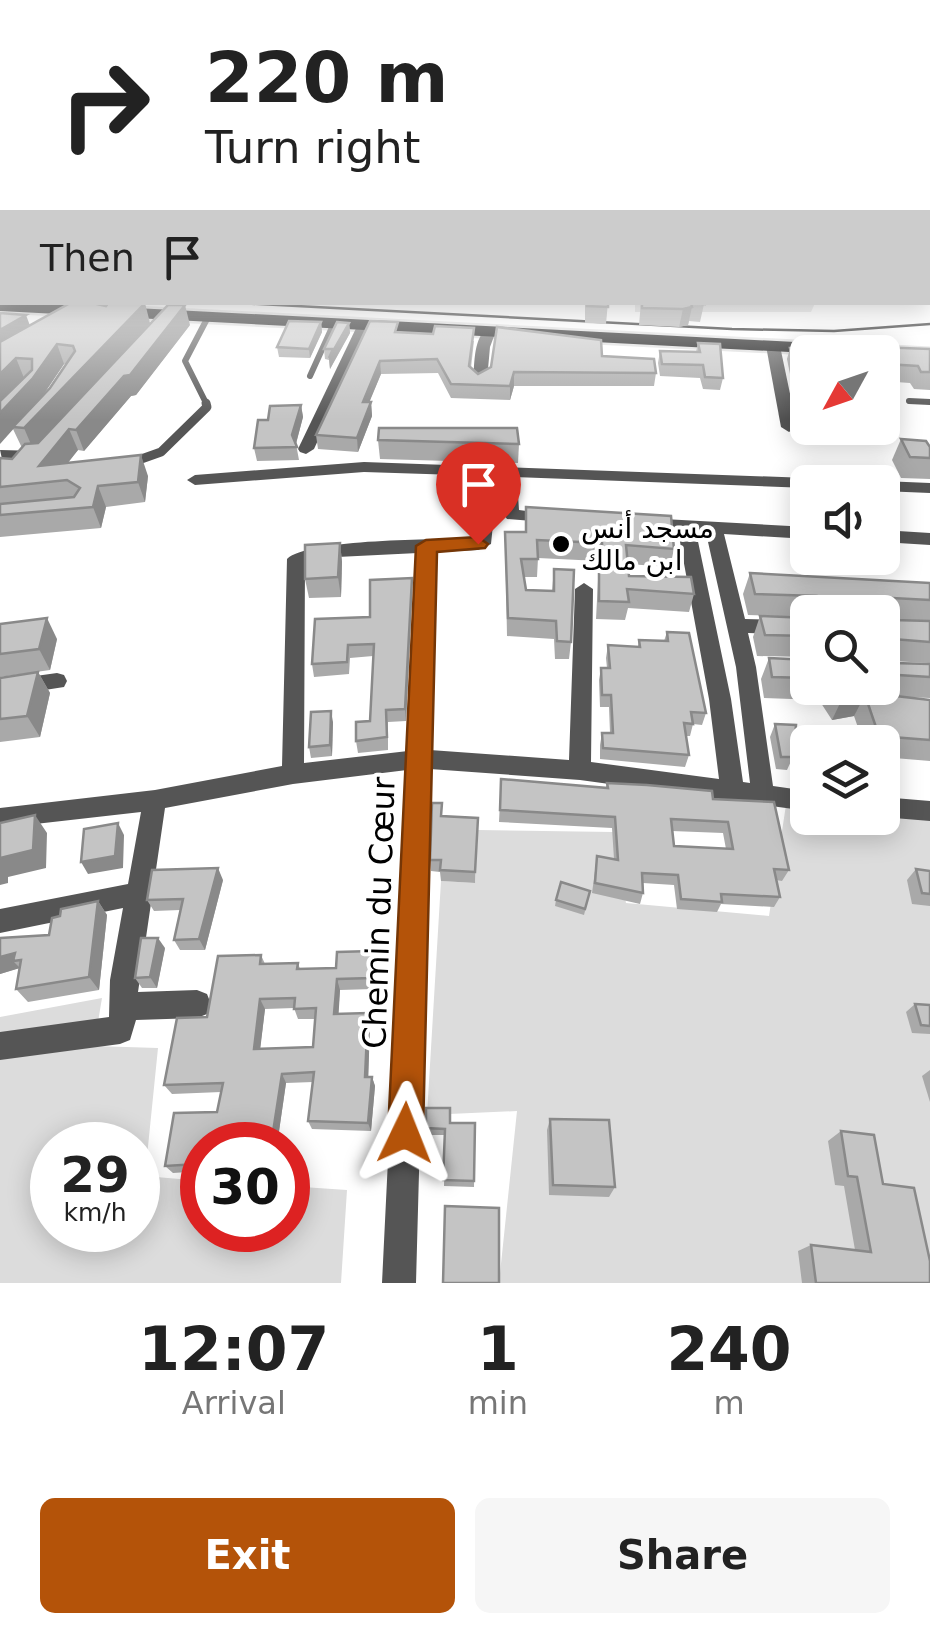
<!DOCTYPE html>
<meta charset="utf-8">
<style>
:root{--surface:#fff;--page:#f6f6f6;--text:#222;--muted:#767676;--accent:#b45309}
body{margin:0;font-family:"DejaVu Sans","Noto Sans Arabic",sans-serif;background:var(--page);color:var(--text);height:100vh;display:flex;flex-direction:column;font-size:38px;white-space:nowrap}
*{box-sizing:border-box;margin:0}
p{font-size:32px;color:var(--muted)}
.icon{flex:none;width:55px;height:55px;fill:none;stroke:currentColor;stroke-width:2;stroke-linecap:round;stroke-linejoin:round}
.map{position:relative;height:1283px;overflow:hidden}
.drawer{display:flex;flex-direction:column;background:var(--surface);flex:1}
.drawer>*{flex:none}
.hud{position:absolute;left:0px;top:0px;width:930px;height:305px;box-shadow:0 5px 25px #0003;background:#fff;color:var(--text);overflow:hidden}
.needle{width:65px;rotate:230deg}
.buttons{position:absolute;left:790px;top:335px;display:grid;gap:20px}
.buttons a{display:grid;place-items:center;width:110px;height:110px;border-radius:15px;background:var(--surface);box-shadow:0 5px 25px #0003;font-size:50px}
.speed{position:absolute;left:30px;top:1122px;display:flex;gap:20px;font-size:50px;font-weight:700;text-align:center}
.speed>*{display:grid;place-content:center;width:130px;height:130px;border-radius:50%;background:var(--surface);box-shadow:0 5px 25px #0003;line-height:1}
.speed small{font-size:25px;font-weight:400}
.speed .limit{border:15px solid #d22;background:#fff;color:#111}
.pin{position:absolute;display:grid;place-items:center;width:85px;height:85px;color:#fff;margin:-102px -42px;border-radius:50% 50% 50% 0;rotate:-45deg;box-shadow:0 0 10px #0007}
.pin .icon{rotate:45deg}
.me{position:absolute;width:110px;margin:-55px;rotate:2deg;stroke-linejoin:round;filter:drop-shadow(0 0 8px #0008)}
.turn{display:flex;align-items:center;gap:35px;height:210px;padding:0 40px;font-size:45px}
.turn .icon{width:130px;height:130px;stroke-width:2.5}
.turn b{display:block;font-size:70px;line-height:85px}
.then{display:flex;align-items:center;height:95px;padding:0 40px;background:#0003;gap:20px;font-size:38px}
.eta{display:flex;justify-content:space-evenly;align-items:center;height:170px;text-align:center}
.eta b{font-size:60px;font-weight:800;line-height:70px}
.primary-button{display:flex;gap:20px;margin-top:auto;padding:20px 40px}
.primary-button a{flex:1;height:115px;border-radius:15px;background:var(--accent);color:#fff;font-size:40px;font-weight:800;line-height:115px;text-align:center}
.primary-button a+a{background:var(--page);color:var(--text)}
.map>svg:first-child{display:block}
.green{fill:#dcdcdc;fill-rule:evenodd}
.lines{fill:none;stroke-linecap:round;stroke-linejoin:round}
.primary-casing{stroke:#dbdbdb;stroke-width:5}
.lane-far1{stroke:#555;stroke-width:6}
.lane{stroke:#555;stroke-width:9}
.street{fill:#555;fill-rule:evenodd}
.primary{fill:#000;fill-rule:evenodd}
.tram{stroke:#000;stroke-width:2.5}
.wall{fill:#a9a9a9;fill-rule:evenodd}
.shaded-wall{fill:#898989}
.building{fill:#c4c4c4;stroke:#898989;stroke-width:2.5;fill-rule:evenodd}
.route{fill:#b45309;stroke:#753606;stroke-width:2.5}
.poi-dot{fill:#000;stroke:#fff;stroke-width:4}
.labels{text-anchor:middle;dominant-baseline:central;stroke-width:8;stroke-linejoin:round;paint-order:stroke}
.poi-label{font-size:28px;fill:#000;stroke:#fff;text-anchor:start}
.near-street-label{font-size:32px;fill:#000;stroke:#fff}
</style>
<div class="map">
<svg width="930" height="1283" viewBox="0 0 930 1283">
<rect width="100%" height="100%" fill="#fff"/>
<!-- green -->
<g class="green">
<polygon points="635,303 815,303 811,312 635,312"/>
<polygon points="786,805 807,807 808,818 882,818 883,814 930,818 930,1283 499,1283 517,1111 427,1115 441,881 475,883 478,830 613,832 626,903 769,916"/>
<path d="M102,998L94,1046L158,1048L145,1176L202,1181V1230H288V1186L347,1190L341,1283H0V1017ZM52,1145H138V1230H52Z"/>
</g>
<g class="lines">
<defs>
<polygon id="primary" points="0,301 930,349 930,359 882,357 882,352 808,353 0,311"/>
</defs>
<!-- primary casing -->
<use href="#primary" class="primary-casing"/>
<!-- lane-far1 -->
<g class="lane-far1">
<polyline points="310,376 334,323"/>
<polyline points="909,401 930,402"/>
<polyline points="207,405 185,361 208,317"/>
</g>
<!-- lane -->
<polyline class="lane" points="130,463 161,452 207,407 206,403"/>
<!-- street -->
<g class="street">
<polygon points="0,269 2,270 2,276 0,277"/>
<polygon points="359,322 371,325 314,449 306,454 300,452 298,449"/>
<path d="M489,327L496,331L490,347L487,380L480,384L473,380C475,362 473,337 489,327Z"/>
<polygon points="773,342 780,346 797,427 789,432 781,427 766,346"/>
<polygon points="0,450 40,451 48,456 40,461 2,459"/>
<path d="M364,462L808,478L816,482H808V488L514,477L517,481L519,510L557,515L560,519L557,523L507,519L501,511V486H497L491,544L478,550L436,552L430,750L569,760L575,589L584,583L593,589L591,762L719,779L709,699L678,531L645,530L636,524L645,518L808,527V539L724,534L745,619L808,621V635L748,633L756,667L773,786L808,791V811L580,780L430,769L416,1283H382L407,770L293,784L165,808L138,992L197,990L207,994L211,1004L207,1014L197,1018L136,1020L130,1040L120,1044L0,1060V1032L109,1017L110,980L123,908L0,933V909L128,884L141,812L0,828V808L155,790L282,766L287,559C309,538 438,540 474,538L481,481L488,476L364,472L195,485L187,480L195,475ZM696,532L706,533L736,667L750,783L743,782L731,699ZM418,553L408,751L304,763L305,562L317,558Z"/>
<polygon points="882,481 930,483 930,493 882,491 882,482 876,482"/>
<polygon points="882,530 930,533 930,545 882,542"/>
<polygon points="57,673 64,675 67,681 64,687 0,697 0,681"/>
<polygon points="882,797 930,801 930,821 882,817"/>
</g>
<!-- primary -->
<use href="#primary" class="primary"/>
<!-- tram -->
<polyline class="tram" points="220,302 732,329 834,331 930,324"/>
</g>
<!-- wall -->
<g class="wall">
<polygon points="585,302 608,302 606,324 585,323"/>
<polygon points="641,302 703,302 704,304 700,322 689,321 688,325 679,327 639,325"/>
<path d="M0,313L30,326L150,323L73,406L190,325L136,395L131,396L84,451L78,450L67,463L148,476L145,502L106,507L101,528L0,537V458L12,459L22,448L13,429ZM64,364H66L50,388L42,397Z"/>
<polygon points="321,322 322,332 310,358 279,357 277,347"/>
<polygon points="349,323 350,333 330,369 329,360 325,359 324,349"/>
<polygon points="399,332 474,341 471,368 478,374 602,356 656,373 654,386 514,386 510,400 451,398 438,373 381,374 369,402 371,402 372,416 358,452 318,449 316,435"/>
<polygon points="698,343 723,378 720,390 703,389 700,378 660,376 658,363 660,351 696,352"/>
<polygon points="877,347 930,349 930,390 914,389 910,383 882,381 882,352 875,352"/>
<polygon points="790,348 808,352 808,374 790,374 787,359"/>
<polygon points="301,405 303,417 296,444 299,460 257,461 254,448 268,420"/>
<polygon points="901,439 930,447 930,479 901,478 892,460"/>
<polygon points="378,440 519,444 518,463 380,459"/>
<polygon points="526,507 674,549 670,567 628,564 629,576 694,594 689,612 628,608 625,620 596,619 599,561 538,558 537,577 524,577 526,590 552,591 554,569 571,642 569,659 555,659 554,639 507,636 505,532 525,532"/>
<polygon points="340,543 342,562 341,597 309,598 305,579"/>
<polygon points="750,573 930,583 930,663 891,661 893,663 930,664 930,698 903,697 930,700 930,761 882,757 882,742 863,742 854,716 832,720 819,700 764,698 761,679 769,658 808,660 808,688 882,688 882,612 808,612 808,617 748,615 743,594"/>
<polygon points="412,591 406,721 388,722 388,750 358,753 356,741 370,721 373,656 350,658 349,674 314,677 312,664 370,617"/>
<polygon points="760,616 808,636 808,657 757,656 753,637"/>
<polygon points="0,624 57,639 50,670 0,677"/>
<polygon points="667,632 706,713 702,725 693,724 690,736 686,736 689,755 685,767 600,759 600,745 602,733 610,733 609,707 600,707 599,680 601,668 607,668 606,658 608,645 638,647 639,640 664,641"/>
<polygon points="38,672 50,693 40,737 0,742 0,678"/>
<polygon points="333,722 332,756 311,758 309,747"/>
<polygon points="775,724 793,757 787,770 776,769 770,737"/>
<path d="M501,779L606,788L607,783L713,799L789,870L782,881L776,880L780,897L774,907L721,904L717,912L677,909L674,885L643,883V893L640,904L592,893L597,856L614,859L612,828L499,822ZM672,831L723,833L726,849L674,846Z"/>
<polygon points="442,816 478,818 475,883 441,881 440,872 431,871 430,860"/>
<polygon points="916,869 930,871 930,906 912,904 907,880"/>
<polygon points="223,880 205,950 180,950 174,940 180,910 154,911 147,900"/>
<polygon points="590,891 584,915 555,906 556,900"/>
<polygon points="98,901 107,915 99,990 28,1002 16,989 19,968 0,974 0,938 49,935 60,916"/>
<polygon points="165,948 157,988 142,988 135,978"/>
<path d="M261,955L265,964L298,963L300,969L336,968L374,962L373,989L340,990L338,1014L368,1013L370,1023L368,1077H372L375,1086L371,1131L312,1129L308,1121L313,1082L286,1083L277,1145H202V1171L173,1173L165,1166L217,1112L221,1092L172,1094L164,1085L207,1017ZM294,1008L298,1019H315L313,1047L260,1049L265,1009Z"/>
<polygon points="915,1004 930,1005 930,1034 912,1033 906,1012"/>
<polygon points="930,1070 930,1102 922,1076"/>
<polygon points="550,1119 615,1187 609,1197 549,1195 547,1130"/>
<polygon points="450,1123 475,1123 474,1187 444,1186 445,1135 426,1135 426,1128"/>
<polygon points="841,1131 883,1184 930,1283 802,1283 798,1251 811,1245 855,1250 844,1186 835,1185 828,1141"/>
</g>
<!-- shaded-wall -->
<g class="shaded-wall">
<polygon points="145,303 150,323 33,449 24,428"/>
<polygon points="185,305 190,325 136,395 131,396 84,451 76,430"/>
<polygon points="692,307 688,325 679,327 683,309"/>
<polygon points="26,315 32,331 0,350 0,330"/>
<polygon points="321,322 322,332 310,358 309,349"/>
<polygon points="349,323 350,333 330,369 329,358"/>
<polygon points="57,344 64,364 41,398 0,444 0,413"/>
<polygon points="16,358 24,378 0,404 0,374"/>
<polygon points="380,361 381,374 364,415 363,402"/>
<polygon points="514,372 514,386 510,400 510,386"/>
<polygon points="371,402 372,416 358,452 357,438"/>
<polygon points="301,405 303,417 295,447 292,435"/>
<polygon points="69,429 78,450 53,482 39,466"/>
<polygon points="141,455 148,476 145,502 138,482"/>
<polygon points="98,486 106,507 101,528 93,507"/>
<polygon points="340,543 342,562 341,597 338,577"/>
<polygon points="412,578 412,591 406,721 405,709"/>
<polygon points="47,618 57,639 50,670 39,649"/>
<polygon points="38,672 50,693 40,737 27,716"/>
<polygon points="865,695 854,716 832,720 842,699"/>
<polygon points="331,711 333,722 332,756 330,745"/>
<polygon points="35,815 47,833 46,868 8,877 8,883 0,885 0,858"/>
<polygon points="118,823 124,835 123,868 88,874 81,862"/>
<polygon points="218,868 223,880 205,950 199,939"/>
<polygon points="98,901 107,915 99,990 89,977"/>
<polygon points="158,938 165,948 157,988 150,977"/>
<polygon points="372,951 374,962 373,989 371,978"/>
<polygon points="15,953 21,960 13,961 20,968 0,974 0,957"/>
<polygon points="337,979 340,990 338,1024 334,1014"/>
<polygon points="260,999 265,1009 259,1059 254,1049"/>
<polygon points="368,1013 370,1023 368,1086 365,1077"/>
<polygon points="282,1074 286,1083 277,1145 271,1145"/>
<polygon points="372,1077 375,1086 371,1131 368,1123"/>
<polygon points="200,1154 202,1157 202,1168 198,1164"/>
</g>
<!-- building -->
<g class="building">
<polygon points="72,302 88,302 106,306 109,302 145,303 24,428 13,427 50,388 75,351 73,346 57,344 33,378 0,413 0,401 32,370 32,359 16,358 0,374 0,342"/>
<polygon points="587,302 608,302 608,307 587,306"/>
<polygon points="642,302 703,302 704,304 691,303 692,307 683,309 642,308"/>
<polygon points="168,305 185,305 130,375 124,376 76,430 69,429 39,466 141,455 138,482 98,486 93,507 0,515 0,504 74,497 80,488 67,480 0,487 0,458 12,459 25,444 38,443"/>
<polygon points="0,313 26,315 0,330"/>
<polygon points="289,321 321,322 309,349 277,347"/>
<polygon points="370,321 398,322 395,332 433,334 435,326 474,328 469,366 478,374 491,367 497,327 601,340 602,356 654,359 656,373 514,372 510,386 451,384 437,359 380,361 363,402 371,402 357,438 316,435"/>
<polygon points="337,322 349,323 329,358 333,349 324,349"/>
<polygon points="698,343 720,344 723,378 705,377 703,365 662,364 660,351 700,352"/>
<polygon points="877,347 930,349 930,372 921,372 918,366 886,364 882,358 882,352 880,352"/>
<polygon points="790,348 811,348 813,352 808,352 808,363 793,362"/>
<polygon points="301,405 292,435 297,447 254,448 258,420 268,420 270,406"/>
<polygon points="379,428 517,428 519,444 378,440"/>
<polygon points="901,439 926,441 930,447 930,458 910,457"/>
<polygon points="526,507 671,516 674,549 626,545 629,576 691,577 694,594 627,589 629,602 599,601 599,571 604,571 602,543 537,540 538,559 521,559 526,590 554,591 554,569 574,570 571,642 557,641 556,621 508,618 505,532 526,532"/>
<polygon points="340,543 338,577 305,579 305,545"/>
<polygon points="750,573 930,583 930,600 893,598 889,616 893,620 930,621 930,642 893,639 889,643 890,659 893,663 930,664 930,677 882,674 882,612 818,612 821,600 817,596 755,594"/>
<polygon points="412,578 405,709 386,710 387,737 356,741 356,722 370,721 374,644 348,645 347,662 312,664 315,619 370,617 370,580"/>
<polygon points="760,616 808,618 808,636 765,635"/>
<polygon points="47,618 39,649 0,654 0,624"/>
<polygon points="667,632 689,633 706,713 691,712 693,724 684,723 689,755 603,748 602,733 613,733 611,695 602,695 601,668 610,668 608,645 640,647 639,640 668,641"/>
<polygon points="769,658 808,660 808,678 772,677"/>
<polygon points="38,672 27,716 0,719 0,678"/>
<polygon points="834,688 865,688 870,693 930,700 930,740 879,736 865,695 842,699"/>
<polygon points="331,711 330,745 309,747 311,712"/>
<polygon points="775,724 796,725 793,757 781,757"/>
<path d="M501,779L608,788L607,783L647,785L712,791L713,799L774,802L789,870L774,869L780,897L721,894L722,902L681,899L678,875L642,873L643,893L595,883L597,856L618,860L615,817L500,810ZM671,819L728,822L733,849L674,846Z"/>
<polygon points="432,803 442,803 441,816 478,818 475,872 440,870 441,860 430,860"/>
<polygon points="35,815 33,850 0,858 0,823"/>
<polygon points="118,823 115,856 81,862 84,829"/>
<polygon points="218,868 199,939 174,940 183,899 147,900 152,870"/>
<polygon points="916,869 930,871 930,894 922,893"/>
<polygon points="561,882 590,891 585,909 556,900"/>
<polygon points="98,901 89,977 16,989 21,960 13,961 15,953 0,957 0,938 49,935 52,918 60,916 61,909"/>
<polygon points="141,938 158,938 150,977 135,978"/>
<path d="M372,951L371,978L337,979L334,1014L368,1013L365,1077H372L368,1123L308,1121L314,1072L282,1074L271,1145H202V1154H200L198,1164L165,1166L174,1113L217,1112L223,1083L164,1085L177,1018L207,1017L218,956L261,955L260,964L298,963L297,969L336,968L337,952ZM295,998L294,1009L316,1008L313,1047L254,1049L260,999Z"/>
<polygon points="915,1004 930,1005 930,1026 921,1025"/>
<polygon points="426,1108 450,1108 450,1123 475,1123 474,1181 443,1180 445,1129 426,1128"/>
<polygon points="550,1119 609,1120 615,1187 553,1185"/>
<polygon points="841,1131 874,1135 883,1184 914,1188 930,1261 930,1283 816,1283 811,1245 871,1252 857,1177 848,1176"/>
<polygon points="445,1206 499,1208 499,1283 443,1283"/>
</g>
<!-- sky -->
<linearGradient id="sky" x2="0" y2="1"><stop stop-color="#8cadcc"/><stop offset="0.57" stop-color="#fff"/><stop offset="1" stop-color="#fff" stop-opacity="0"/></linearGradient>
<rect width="930" height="420" fill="url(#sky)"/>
<!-- route -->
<polygon class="route" points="478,537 488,544 485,548 437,552 423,1133 418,1146 405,1151 393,1146 388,1133 416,546 426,540"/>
<!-- markers -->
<circle class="poi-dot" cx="561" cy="544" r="10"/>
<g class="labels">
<!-- poi labels -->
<g class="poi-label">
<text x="581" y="528">مسجد أنس<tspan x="581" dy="32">ابن مالك</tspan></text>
</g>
<!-- near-street labels -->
<g class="near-street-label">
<text transform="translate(379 913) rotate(-88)">Chemin du Cœur</text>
</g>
</g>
</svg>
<div class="buttons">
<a><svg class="needle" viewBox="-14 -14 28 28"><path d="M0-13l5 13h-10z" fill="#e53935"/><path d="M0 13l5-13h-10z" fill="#767676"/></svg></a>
<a><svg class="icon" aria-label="sound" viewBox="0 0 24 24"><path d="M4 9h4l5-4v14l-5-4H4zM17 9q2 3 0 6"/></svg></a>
<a><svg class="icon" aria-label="search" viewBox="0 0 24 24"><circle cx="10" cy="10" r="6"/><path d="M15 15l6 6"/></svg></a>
<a><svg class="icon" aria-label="layers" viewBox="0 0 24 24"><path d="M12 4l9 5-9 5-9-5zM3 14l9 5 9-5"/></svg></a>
</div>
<div class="speed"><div>29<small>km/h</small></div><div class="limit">30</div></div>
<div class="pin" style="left:478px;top:544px;background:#d93025"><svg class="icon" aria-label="arrive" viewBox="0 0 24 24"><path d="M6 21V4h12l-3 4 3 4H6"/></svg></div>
<svg class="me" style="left:405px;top:1133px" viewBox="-20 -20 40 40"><path d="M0-17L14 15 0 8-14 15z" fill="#b45309" stroke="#fff" stroke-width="4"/></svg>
<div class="hud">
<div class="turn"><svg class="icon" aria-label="right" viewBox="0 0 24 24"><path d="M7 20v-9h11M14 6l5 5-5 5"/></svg><div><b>220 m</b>Turn right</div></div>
<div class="then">Then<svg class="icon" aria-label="arrive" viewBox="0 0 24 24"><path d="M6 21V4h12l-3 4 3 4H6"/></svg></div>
</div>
</div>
<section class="drawer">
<div class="eta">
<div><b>12:07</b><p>Arrival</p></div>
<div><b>1</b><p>min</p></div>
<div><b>240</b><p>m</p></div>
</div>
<div class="primary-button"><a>Exit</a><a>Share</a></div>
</section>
